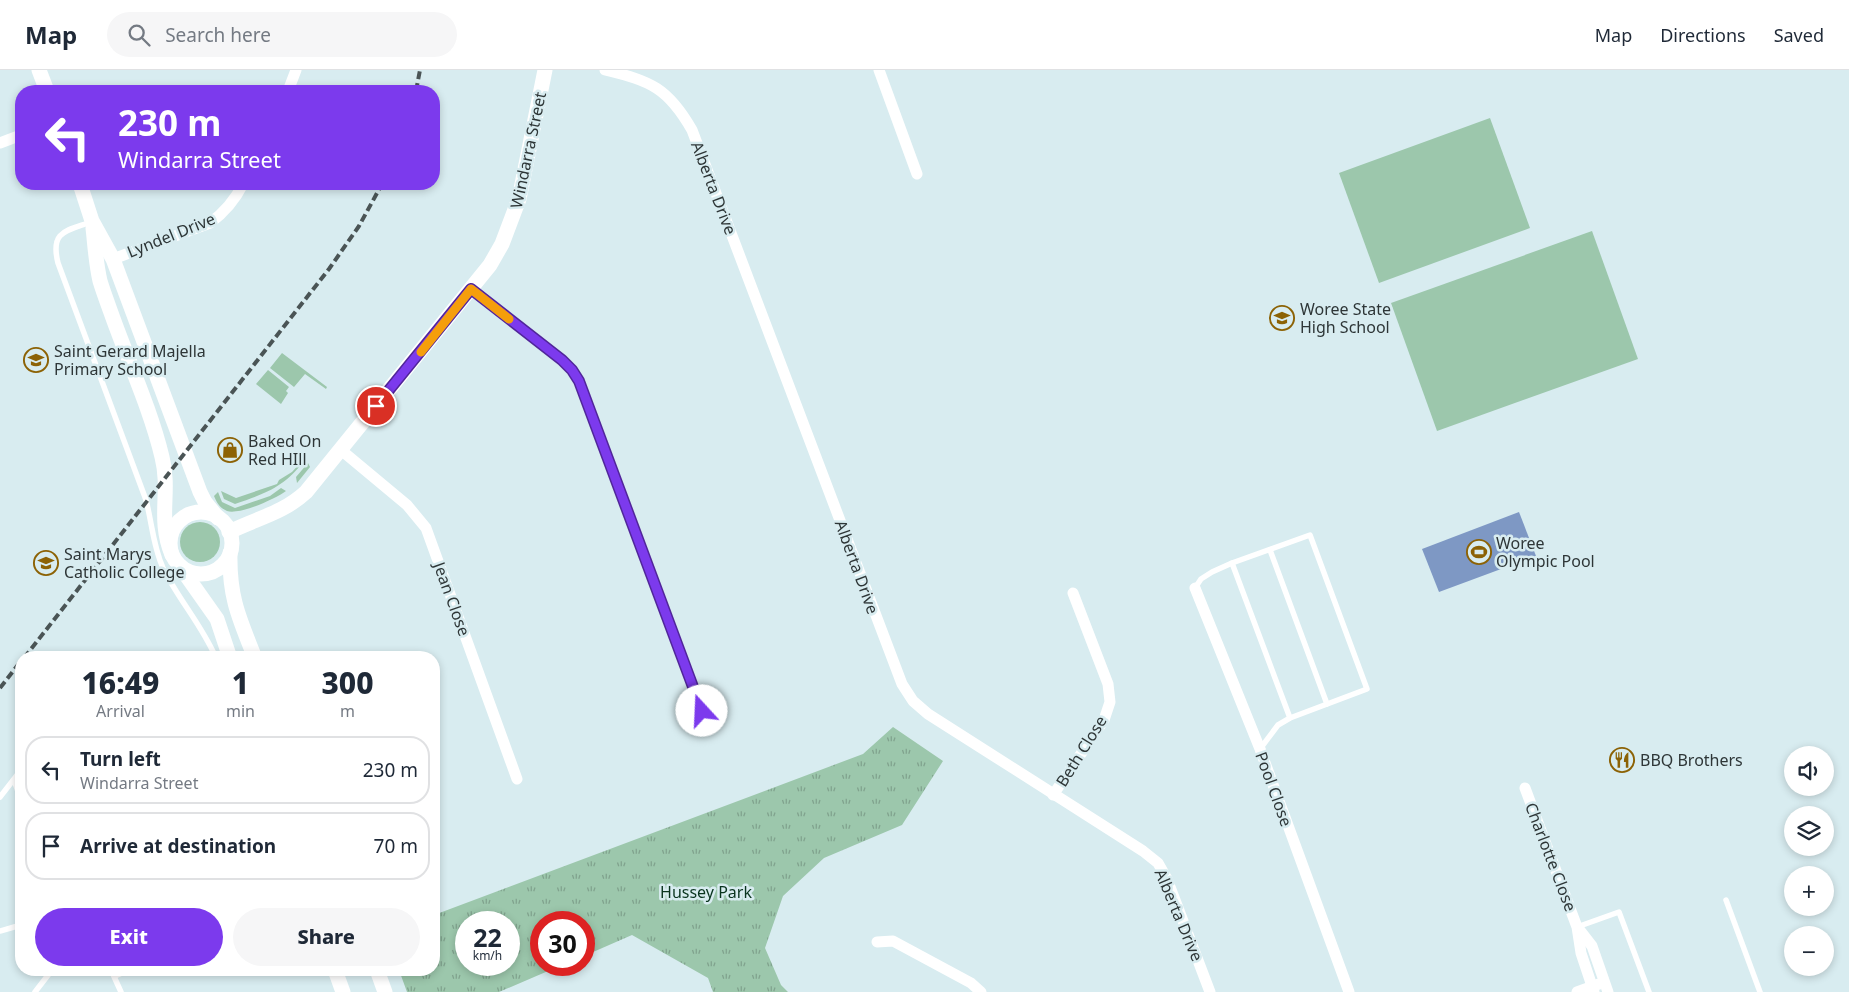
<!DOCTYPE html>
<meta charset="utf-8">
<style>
:root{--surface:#fff;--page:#f6f6f7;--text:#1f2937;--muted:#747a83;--line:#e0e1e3;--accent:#7c3aed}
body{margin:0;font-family:"Noto Sans",sans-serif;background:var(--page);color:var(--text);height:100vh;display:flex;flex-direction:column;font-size:19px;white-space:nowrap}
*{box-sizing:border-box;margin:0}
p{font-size:16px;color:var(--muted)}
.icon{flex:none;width:28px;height:28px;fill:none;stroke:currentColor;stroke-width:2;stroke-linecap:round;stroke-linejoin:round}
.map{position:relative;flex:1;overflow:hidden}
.sheet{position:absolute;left:15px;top:581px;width:425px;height:325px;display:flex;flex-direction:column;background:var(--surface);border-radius:20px;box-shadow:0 2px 8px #0003}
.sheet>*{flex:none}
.banner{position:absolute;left:15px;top:15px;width:425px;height:105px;border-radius:20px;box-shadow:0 2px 8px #0003;background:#7c3aed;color:#fff;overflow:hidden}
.fabs{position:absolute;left:1784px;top:676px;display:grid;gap:10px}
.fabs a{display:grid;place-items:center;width:50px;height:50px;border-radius:50%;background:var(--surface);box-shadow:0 2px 8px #0003;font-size:25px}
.speed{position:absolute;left:455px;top:841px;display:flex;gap:10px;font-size:25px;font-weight:700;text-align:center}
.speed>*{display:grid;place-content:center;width:65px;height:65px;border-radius:50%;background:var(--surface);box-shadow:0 2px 8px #0003;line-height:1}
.speed small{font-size:12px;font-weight:400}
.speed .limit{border:8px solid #d22;background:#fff;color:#111}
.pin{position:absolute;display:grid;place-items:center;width:42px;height:42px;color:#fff;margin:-21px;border:2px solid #fff;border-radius:50%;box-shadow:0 1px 5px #0007}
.me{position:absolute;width:55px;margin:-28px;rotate:340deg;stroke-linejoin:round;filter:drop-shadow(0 0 4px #0008)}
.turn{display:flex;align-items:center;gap:18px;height:105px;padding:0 20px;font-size:22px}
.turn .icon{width:65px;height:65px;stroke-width:2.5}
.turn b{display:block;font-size:35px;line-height:42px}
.eta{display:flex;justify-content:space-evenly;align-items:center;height:85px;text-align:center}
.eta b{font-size:30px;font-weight:800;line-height:35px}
.action{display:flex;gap:10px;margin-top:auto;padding:10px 20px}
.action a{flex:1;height:58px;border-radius:30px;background:var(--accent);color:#fff;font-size:20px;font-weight:800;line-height:58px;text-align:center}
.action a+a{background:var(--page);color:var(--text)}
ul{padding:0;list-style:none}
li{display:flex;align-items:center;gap:15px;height:68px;margin:0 10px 8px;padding:0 10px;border:2px solid var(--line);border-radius:20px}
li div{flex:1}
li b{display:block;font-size:19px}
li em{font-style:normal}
header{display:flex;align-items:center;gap:30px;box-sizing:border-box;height:70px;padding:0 25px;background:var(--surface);border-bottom:1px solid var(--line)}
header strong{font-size:24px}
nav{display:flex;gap:28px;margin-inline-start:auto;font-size:18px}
.search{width:350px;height:45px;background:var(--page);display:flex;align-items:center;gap:12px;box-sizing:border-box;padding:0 18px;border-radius:28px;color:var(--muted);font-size:19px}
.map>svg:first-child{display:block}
.grass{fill:#9cc7ac}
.park{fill:url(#park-tufts);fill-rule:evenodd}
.water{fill:#7e98c4}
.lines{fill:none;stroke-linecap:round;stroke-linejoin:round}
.service{stroke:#fff;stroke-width:5.5}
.minor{stroke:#fff;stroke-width:11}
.tertiary{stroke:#fff;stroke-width:15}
.rail{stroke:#4a5455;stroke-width:4;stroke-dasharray:8 4;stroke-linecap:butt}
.route-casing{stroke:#51269a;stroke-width:12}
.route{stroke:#7c3aed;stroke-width:9}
.slow{stroke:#f59e0b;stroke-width:9}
.labels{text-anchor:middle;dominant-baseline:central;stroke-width:5;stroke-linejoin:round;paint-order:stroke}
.street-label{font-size:16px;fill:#2e3637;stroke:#d8ecf0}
.poi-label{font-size:16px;fill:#2e3637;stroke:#d8ecf0;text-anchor:start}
.park-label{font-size:16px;fill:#0a351f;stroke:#d8ecf0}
</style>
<header>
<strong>Map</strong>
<div class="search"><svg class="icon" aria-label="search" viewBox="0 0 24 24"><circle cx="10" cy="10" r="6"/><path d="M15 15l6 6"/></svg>Search here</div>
<nav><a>Map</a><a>Directions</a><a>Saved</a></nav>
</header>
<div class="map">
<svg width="1849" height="922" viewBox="0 0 1849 922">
<defs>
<pattern id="park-tufts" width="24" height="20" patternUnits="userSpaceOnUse" patternTransform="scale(1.25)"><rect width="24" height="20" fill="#9cc7ac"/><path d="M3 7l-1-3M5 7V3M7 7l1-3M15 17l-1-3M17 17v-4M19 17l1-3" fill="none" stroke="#80a28d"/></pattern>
</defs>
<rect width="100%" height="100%" fill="#d8ecf0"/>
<!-- grass -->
<g class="grass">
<polygon points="1490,48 1530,158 1379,213 1339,103"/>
<polygon points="1592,161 1638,289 1437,361 1391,233"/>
<polygon points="282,283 327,317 326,319 305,304 294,317 270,298"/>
<polygon points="268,300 289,317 286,321 288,323 281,334 256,314"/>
<path d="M302,391H304C283,418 266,423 235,434L224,429L221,421L236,428L277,414L279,410L292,402Z"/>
<polygon points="308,393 310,397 297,413 296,407"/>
<path d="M281,418L286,421C275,429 240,445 227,441C220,438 217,433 214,426L218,422L222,432L235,438L270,426Z"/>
<circle cx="200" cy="472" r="20"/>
</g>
<!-- park -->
<path class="park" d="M893,657L943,691L902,755L824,788L783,826L765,878L781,915L788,922H713L708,908L632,865L584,886V852H541V895H562L499,922H407L399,900H434V845L863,684ZM466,852H509V895H466Z"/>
<!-- water -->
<polygon class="water" points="1519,442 1536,486 1439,522 1422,479"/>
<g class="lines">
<!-- service -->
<g class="service">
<path d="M91,152C66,161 50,161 58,193L146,430C152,453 153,476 163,498C178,529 202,555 216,588"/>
<polyline points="1270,480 1327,634"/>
<polyline points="1232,493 1290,648"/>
<polyline points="1195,518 1201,509 1212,502 1232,493 1310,465 1367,619 1290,648 1278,655 1260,679"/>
<polyline points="14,710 21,730"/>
<polyline points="0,727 21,700"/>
<polyline points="1726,830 1760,922"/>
<polyline points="1577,857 1619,842 1649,922"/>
<polyline points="0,861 21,855"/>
<polyline points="111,900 121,922"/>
<polyline points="115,906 129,900"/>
<polyline points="35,922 52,900"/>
</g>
<!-- minor -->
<g class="minor">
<path d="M605,0C651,11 668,18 692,60L902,614L913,631L928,644L1143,781L1158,793L1167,809L1210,922"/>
<polyline points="879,0 917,104"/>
<polyline points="288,21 296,0"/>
<polyline points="0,73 21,65"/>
<path d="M113,189L210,153C225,142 235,130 243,114"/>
<polyline points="471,219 562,290 572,300 579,311 702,641"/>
<polyline points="341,380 407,435 426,458 517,709"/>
<polyline points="1195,518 1260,679 1349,922"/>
<polyline points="1525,718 1577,857 1581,883 1594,922"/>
<polyline points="1053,725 1104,650 1110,632 1108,614 1073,523"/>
<polyline points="1578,858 1592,876 1608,922"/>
<polyline points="877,872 893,871 971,913 981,922"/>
<polyline points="1577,922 1599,914"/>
</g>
<!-- tertiary -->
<g class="tertiary">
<polyline points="39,0 47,21"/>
<polyline points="80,114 92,151 113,189 200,422 205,432 218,448"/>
<path d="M93,158C95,176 96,194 100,211C104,224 109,237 114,251C130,295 151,341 162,387C171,423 157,448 172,485"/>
<circle cx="201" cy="473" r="31"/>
<path d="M229,462C257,448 282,444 306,422L490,195L502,174L519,129L545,0"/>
<path d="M230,483C229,527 239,548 255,588"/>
<polyline points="181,498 217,549 230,588"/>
<polyline points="335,900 343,922"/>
<polyline points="377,900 385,922"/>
</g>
<!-- rail -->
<g class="rail">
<polyline points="416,21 420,0"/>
<polyline points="24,588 329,199 359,156 382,114"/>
<polyline points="0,618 21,591"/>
</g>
</g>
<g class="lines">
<defs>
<polyline id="route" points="376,336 471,219 562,290 572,300 579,311 702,641"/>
</defs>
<!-- route casing -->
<use href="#route" class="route-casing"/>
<!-- route -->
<use href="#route" class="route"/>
<!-- slow -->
<polyline class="slow" points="421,282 471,219 509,249"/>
</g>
<!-- icons -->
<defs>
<symbol id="school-ring" viewBox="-11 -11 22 22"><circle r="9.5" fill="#d8ecf0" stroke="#8c6205" stroke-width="1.5"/><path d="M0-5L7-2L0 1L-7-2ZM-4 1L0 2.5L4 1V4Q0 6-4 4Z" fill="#8c6205"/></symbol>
<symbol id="shop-ring" viewBox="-11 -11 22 22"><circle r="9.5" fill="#d8ecf0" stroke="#8c6205" stroke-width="1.5"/><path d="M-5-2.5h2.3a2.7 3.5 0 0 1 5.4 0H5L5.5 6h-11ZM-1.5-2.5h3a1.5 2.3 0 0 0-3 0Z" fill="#8c6205"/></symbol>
<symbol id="stadium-ring" viewBox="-11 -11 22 22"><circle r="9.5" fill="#d8ecf0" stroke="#8c6205" stroke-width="1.5"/><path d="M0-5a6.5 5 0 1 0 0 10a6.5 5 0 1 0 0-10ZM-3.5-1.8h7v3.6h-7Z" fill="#8c6205"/></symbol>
<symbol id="restaurant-ring" viewBox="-11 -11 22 22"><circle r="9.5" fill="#d8ecf0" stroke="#8c6205" stroke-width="1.5"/><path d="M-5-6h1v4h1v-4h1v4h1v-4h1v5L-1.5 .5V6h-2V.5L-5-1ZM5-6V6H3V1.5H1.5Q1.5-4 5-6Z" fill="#8c6205"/></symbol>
</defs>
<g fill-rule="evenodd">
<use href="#school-ring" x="1268" y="234" width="28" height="28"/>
<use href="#school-ring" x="22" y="276" width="28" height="28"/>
<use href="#shop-ring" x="216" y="366" width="28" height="28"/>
<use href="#stadium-ring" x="1465" y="468" width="28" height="28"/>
<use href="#school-ring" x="32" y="479" width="28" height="28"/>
<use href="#restaurant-ring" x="1608" y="676" width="28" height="28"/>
</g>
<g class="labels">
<!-- street labels -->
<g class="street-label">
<text transform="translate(528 80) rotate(-78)">Windarra Street</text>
<text transform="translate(714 118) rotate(69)">Alberta Drive</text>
<text transform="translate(171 165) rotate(-22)">Lyndel Drive</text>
<text transform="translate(857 497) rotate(70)">Alberta Drive</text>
<text transform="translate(452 529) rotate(70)">Jean Close</text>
<text transform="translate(1081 681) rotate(-58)">Beth Close</text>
<text transform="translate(1274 719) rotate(70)">Pool Close</text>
<text transform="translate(1551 787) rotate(69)">Charlotte Close</text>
<text transform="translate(1179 845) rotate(67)">Alberta Drive</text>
</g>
<!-- poi labels -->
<g class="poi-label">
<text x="1300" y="239">Woree State<tspan x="1300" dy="18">High School</tspan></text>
<text x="54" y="281">Saint Gerard Majella<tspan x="54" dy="18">Primary School</tspan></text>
<text x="248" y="371">Baked On<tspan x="248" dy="18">Red HIll</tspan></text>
<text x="1496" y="473">Woree<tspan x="1496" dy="18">Olympic Pool</tspan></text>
<text x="64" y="484">Saint Marys<tspan x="64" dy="18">Catholic College</tspan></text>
<text x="1640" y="690">BBQ Brothers</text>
</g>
<!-- park labels -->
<g class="park-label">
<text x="706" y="822">Hussey Park</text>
</g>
</g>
</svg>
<div class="fabs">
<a><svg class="icon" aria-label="sound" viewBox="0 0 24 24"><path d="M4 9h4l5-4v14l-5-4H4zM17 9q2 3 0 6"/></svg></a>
<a><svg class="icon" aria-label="layers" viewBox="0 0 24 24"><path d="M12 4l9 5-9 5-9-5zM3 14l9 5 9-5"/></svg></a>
<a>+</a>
<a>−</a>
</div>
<div class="speed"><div>22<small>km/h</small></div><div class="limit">30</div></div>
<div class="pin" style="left:376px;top:336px;background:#d93025"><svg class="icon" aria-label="arrive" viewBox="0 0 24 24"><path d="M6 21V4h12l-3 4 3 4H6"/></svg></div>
<svg class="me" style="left:702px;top:641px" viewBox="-20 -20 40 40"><circle r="19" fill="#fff"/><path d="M0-13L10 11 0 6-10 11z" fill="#7c3aed"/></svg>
<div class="banner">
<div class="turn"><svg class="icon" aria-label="left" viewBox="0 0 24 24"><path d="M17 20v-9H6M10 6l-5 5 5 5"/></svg><div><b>230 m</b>Windarra Street</div></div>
</div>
<section class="sheet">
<div class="eta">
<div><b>16:49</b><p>Arrival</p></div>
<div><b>1</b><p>min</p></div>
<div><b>300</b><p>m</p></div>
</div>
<ul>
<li><svg class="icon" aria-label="left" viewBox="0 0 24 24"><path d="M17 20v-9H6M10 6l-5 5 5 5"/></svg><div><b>Turn left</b><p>Windarra Street</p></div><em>230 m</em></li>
<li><svg class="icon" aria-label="arrive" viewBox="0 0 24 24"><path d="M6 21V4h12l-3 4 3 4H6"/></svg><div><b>Arrive at destination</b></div><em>70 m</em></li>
</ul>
<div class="action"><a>Exit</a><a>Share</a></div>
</section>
</div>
